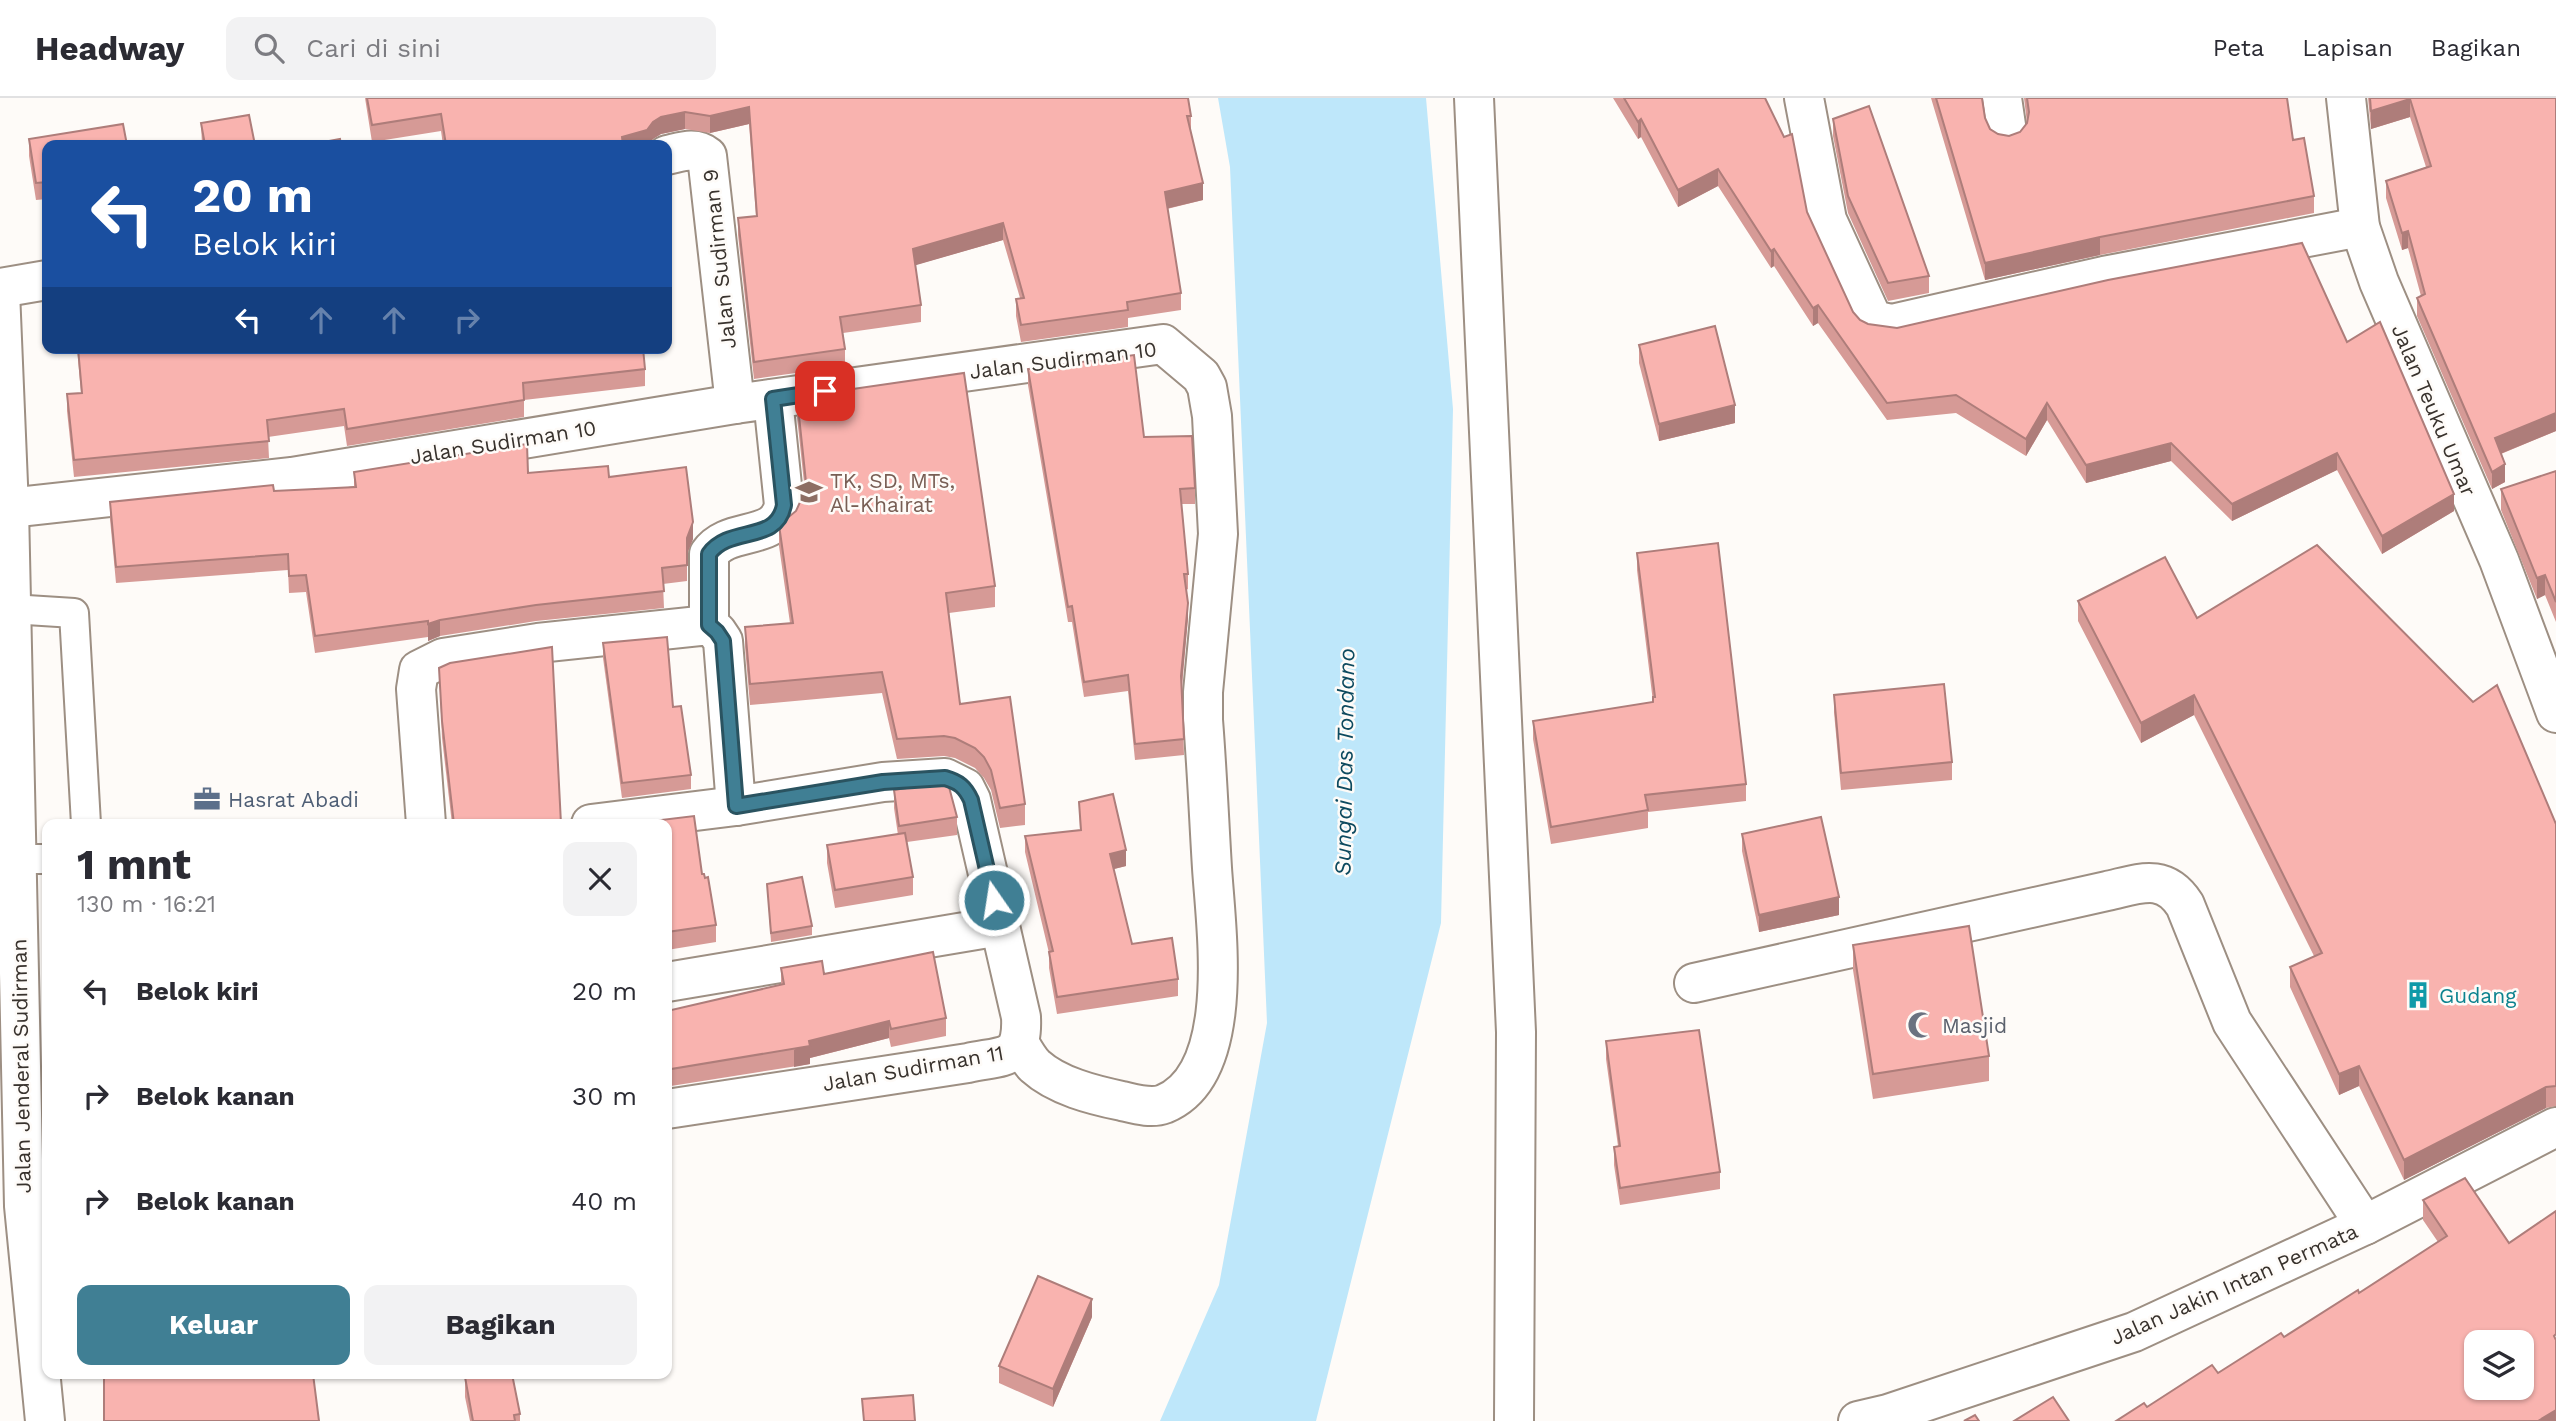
<!DOCTYPE html>
<html lang="id">
<meta charset="utf-8">
<style>
:root{--surface:#fff;--page:#f2f2f3;--text:#2b2b33;--muted:#7c7c81;--line:#e1e1e2;--accent:#407f94}
body{margin:0;font-family:"Work Sans",sans-serif;background:var(--page);color:var(--text);height:100vh;display:flex;flex-direction:column;font-size:26px;white-space:nowrap}
*{box-sizing:border-box;margin:0}
p{font-size:23px;color:var(--muted)}
.icon{flex:none;width:38px;height:38px;fill:none;stroke:currentColor;stroke-width:2;stroke-linecap:round;stroke-linejoin:round}
.map{position:relative;flex:1;overflow:hidden}
.side{position:absolute;left:42px;top:721px;width:630px;height:560px;display:flex;flex-direction:column;background:var(--surface);border-radius:14px;box-shadow:0 2px 5px #0004}
.side>*{flex:none}
.top-card{position:absolute;left:42px;top:42px;width:630px;height:214px;border-radius:14px;box-shadow:0 2px 5px #0004;background:#1a4fa0;color:#fff;overflow:hidden}
.controls{position:absolute;left:2464px;top:1232px;display:grid;gap:14px}
.controls a{display:grid;place-items:center;width:70px;height:70px;border-radius:14px;background:var(--surface);box-shadow:0 2px 5px #0004;font-size:35px}
.pin{position:absolute;display:grid;place-items:center;width:60px;height:60px;color:#fff;margin:-30px;border-radius:14px;box-shadow:0 4px 10px #0006}
.me{position:absolute;width:77px;margin:-38px;rotate:347deg;stroke-linejoin:round;filter:drop-shadow(0 0 5px #0008)}
.turn{display:flex;align-items:center;gap:24px;height:147px;padding:0 35px;font-size:32px}
.turn .icon{width:91px;height:91px;stroke-width:2.5}
.turn b{display:block;font-size:49px;line-height:60px}
.lanes{display:flex;align-items:center;height:66px;padding:0 35px;background:#0003;justify-content:center;gap:35px;direction:ltr}
.lanes .off{opacity:.35}
.round{display:grid;place-items:center;flex:none;width:74px;height:74px;border-radius:14px;background:var(--page)}
.headline{display:flex;align-items:center;justify-content:space-between;height:119px;padding:0 35px}
h1{font-size:42px;font-weight:700;line-height:52px}
.primary-button{display:flex;gap:14px;margin-top:auto;padding:14px 35px}
.primary-button a{flex:1;height:80px;border-radius:14px;background:var(--accent);color:#fff;font-size:28px;font-weight:700;line-height:80px;text-align:center}
.primary-button a+a{background:var(--page);color:var(--text)}
ul{padding:0;list-style:none}
li{display:flex;align-items:center;gap:21px;height:105px;padding:0 35px}
li div{flex:1}
li b{display:block;font-size:26px}
li em{font-style:normal}
header{display:flex;align-items:center;gap:42px;box-sizing:border-box;height:98px;padding:0 35px;background:var(--surface);border-bottom:2px solid var(--line)}
header strong{font-size:33px}
nav{display:flex;gap:38px;margin-inline-start:auto;font-size:24px}
.search{width:490px;height:63px;background:var(--page);display:flex;align-items:center;gap:18px;box-sizing:border-box;padding:0 24px;border-radius:14px;color:var(--muted);font-size:26px}
.map>svg:first-child{display:block}
.water{fill:#bee7fa}
.lines{fill:none;stroke-linecap:round;stroke-linejoin:round}
.service-casing{stroke:#9d8f83;stroke-width:32}
.minor-casing{stroke:#9d8f83;stroke-width:42}
.trunk-casing{stroke:#9d8f83;stroke-width:42}
.service{stroke:#fff;stroke-width:28}
.minor{stroke:#fff;stroke-width:38}
.trunk{stroke:#fff;stroke-width:38}
.wall{fill:#d69a96}
.shaded-wall{fill:#ae7d7a}
.building{fill:#f9b3af;stroke:#ae7d7a;stroke-width:2;fill-rule:evenodd}
.route-casing{stroke:#2a5360;stroke-width:18}
.route{stroke:#407f94;stroke-width:12}
.labels{text-anchor:middle;dominant-baseline:central;stroke-width:5;stroke-linejoin:round;paint-order:stroke}
.street-label{font-size:21px;fill:#38322d;stroke:#fefbf8}
.education-label{font-size:21px;fill:#785e54;stroke:#fefbf8;text-anchor:start}
.service-label{font-size:21px;fill:#4e5e75;stroke:#fefbf8;text-anchor:start}
.culture-label{font-size:21px;fill:#0d838f;stroke:#fefbf8;text-anchor:start}
.worship-label{font-size:21px;fill:#5b616d;stroke:#fefbf8;text-anchor:start}
.water-label{font-size:23px;font-style:italic;fill:#0d4a5f;stroke:#fefbf8}
</style>
<header>
<strong>Headway</strong>
<div class="search"><svg class="icon" aria-label="search" viewBox="0 0 24 24"><circle cx="10" cy="10" r="6"/><path d="M15 15l6 6"/></svg>Cari di sini</div>
<nav><a>Peta</a><a>Lapisan</a><a>Bagikan</a></nav>
</header>
<div class="map">
<svg width="2556" height="1323" viewBox="0 0 2556 1323">
<rect width="100%" height="100%" fill="#fefbf8"/>
<!-- water -->
<polygon class="water" points="1218,0 1426,0 1453,311 1441,825 1316,1323 1160,1323 1219,1187 1267,925 1230,69"/>
<g class="lines">
<defs>
<g id="service">
<polyline points="11,511 74,515 86,726"/>
<polyline points="17,761 47,761"/>
</g>
<g id="minor">
<polyline points="1474,0 1516,934 1514,1323"/>
<polyline points="1804,0 1827,122 1873,222 1892,226 2104,178 2360,129"/>
<polyline points="2002,0 2007,34"/>
<polyline points="2346,0 2360,129 2379,184 2499,462 2556,615"/>
<path d="M667,57C681,54 695,48 707,58L735,306"/>
<polyline points="0,190 47,182"/>
<path d="M9,410L292,379L735,306L1163,246L1201,278L1207,289L1212,318L1218,436L1203,594V622C1207,672 1209,721 1212,770C1216,832 1237,976 1164,1006C1151,1011 1135,1006 1122,1003C1093,997 1057,988 1035,968C1029,962 1024,953 1020,946"/>
<path d="M709,527V456C729,427 777,445 784,407L773,301"/>
<polyline points="426,726 416,591 419,572 443,560 538,545 709,527 717,534 723,543 736,708"/>
<path d="M591,726L736,708L883,684L945,680L965,690L971,702L1021,919C1023,963 1005,957 968,965L667,1011"/>
<polyline points="667,884 1000,828"/>
<path d="M1694,885L2107,793C2139,786 2164,774 2185,807L2232,924L2365,1127"/>
<polyline points="1858,1323 1888,1316 2134,1234 2365,1127 2556,1029"/>
</g>
<polyline id="trunk" points="0,193 9,410 24,1108 45,1323"/>
</defs>
<!-- service casing -->
<use href="#service" class="service-casing"/>
<!-- minor casing -->
<use href="#minor" class="minor-casing"/>
<!-- trunk casing -->
<use href="#trunk" class="trunk-casing"/>
<!-- service -->
<use href="#service" class="service"/>
<!-- minor -->
<use href="#minor" class="minor"/>
<!-- trunk -->
<use href="#trunk" class="trunk"/>
</g>
<!-- wall -->
<g class="wall">
<polygon points="365,0 1188,0 1191,18 1191,34 1203,102 1167,111 1181,195 1181,212 1128,220 1128,229 1021,244 1016,218 1016,201 1020,200 1003,142 915,167 921,207 921,224 843,235 845,251 845,268 754,281 738,137 738,120 756,118 749,26 710,35 685,31 661,36 653,41 648,47 443,47 441,33 372,44"/>
<polygon points="1613,0 1765,0 1807,114 1853,214 1860,222 1868,226 1897,230 2347,244 2454,413 2382,456 2337,372 2232,423 2171,363 2086,385 2047,322 2026,358 1956,315 1887,322 1818,225 1813,228 1774,168 1771,170 1718,88 1678,109 1641,39 1638,41"/>
<polygon points="1931,0 1982,0 1985,20 1990,31 1998,36 2009,38 2020,34 2027,25 2024,0 2287,0 2293,42 2314,98 2314,115 2100,157 1985,182"/>
<polygon points="2368,0 2556,0 2556,333 2501,356 2505,384 2492,391 2417,218 2417,200 2421,198 2408,150 2402,152 2386,100 2386,83 2426,69 2410,19 2371,31"/>
<polygon points="1833,21 1929,178 1929,195 1888,203 1848,115 1833,38"/>
<polygon points="201,25 255,47 202,47"/>
<polygon points="29,41 47,47 47,101 36,102 29,58"/>
<polygon points="1639,247 1735,325 1659,343 1639,265"/>
<polygon points="77,250 643,250 645,271 645,288 524,302 524,319 347,348 344,328 268,339 269,360 74,379 67,313 67,296 81,295"/>
<polygon points="1028,271 1144,339 1195,390 1195,406 1181,406 1188,476 1188,491 1186,492 1188,520 1182,589 1184,657 1135,662 1128,593 1084,599 1072,524 1068,524 1028,287"/>
<polygon points="797,299 995,488 995,509 949,515 960,606 1025,706 1025,727 1000,730 991,692 984,680 975,670 955,660 944,658 897,661 882,595 750,607 745,549 745,529 790,525 779,448 779,427 796,413 805,394 797,319"/>
<polygon points="2556,373 2556,524 2545,497 2537,501 2501,412 2501,391"/>
<polygon points="354,374 528,375 609,379 693,441 687,456 687,483 663,486 664,510 536,523 440,538 428,543 428,539 315,555 306,494 289,495 288,472 116,485 110,421 110,404 274,393 354,389"/>
<polygon points="1637,455 1746,686 1746,703 1648,714 1648,730 1551,746 1533,641 1533,623 1653,604 1637,472"/>
<polygon points="2078,503 2197,520 2556,726 2556,1008 2546,1010 2404,1082 2359,988 2339,997 2290,889 2290,869 2314,858 2194,617 2141,645 2078,523"/>
<polygon points="603,545 673,609 691,677 691,691 622,700 603,560"/>
<polygon points="439,570 561,726 452,726 442,640"/>
<polygon points="1834,597 1952,664 1952,682 1841,692 1834,614"/>
<polygon points="906,687 957,719 957,737 907,744 913,779 913,797 835,810 827,765 827,747 898,737 894,710 894,692 906,690"/>
<polygon points="1079,704 1126,768 1114,771 1132,846 1178,881 1178,898 1057,916 1049,870 1049,855 1025,754 1025,738 1080,732"/>
<polygon points="667,726 702,776 716,827 716,844 667,852"/>
<polygon points="1742,736 1839,817 1759,834 1742,753"/>
<polygon points="767,786 812,828 812,837 771,844"/>
<polygon points="1853,847 1989,958 1989,983 1873,1001 1853,872"/>
<polygon points="781,870 824,876 946,920 946,938 891,949 889,940 810,960 810,966 671,988 667,971 667,913 781,887"/>
<polygon points="1606,943 1720,1074 1720,1091 1620,1107 1614,1067 1614,1049 1618,1048 1606,961"/>
<polygon points="2423,1102 2509,1145 2556,1323 2147,1309 2218,1275 2284,1239 2359,1195 2438,1144 2423,1122"/>
<polygon points="1092,1219 1053,1309 999,1285 999,1268"/>
<polygon points="465,1279 520,1316 520,1323 470,1323 465,1299"/>
</g>
<!-- shaded-wall -->
<g class="shaded-wall">
<polygon points="2410,1 2410,19 2371,31 2371,13"/>
<polygon points="749,9 749,26 710,35 710,18"/>
<polygon points="685,14 685,31 661,36 653,41 648,47 622,47 622,39 661,19"/>
<polygon points="1641,21 1641,39 1638,41 1638,24"/>
<polygon points="1718,71 1718,88 1678,109 1678,92"/>
<polygon points="1203,85 1203,102 1165,111 1165,94"/>
<polygon points="1003,125 1003,142 913,168 913,151"/>
<polygon points="2408,133 2408,150 2402,152 2402,135"/>
<polygon points="2100,139 2100,157 1985,182 1985,165"/>
<polygon points="1774,151 1774,168 1771,170 1771,153"/>
<polygon points="1818,207 1818,225 1813,228 1813,210"/>
<polygon points="2047,305 2047,322 2026,358 2026,341"/>
<polygon points="1735,307 1735,325 1659,343 1659,326"/>
<polygon points="2556,315 2556,333 2495,358 2495,340"/>
<polygon points="2171,345 2171,363 2086,385 2086,367"/>
<polygon points="2337,355 2337,372 2232,423 2232,406"/>
<polygon points="2505,366 2505,384 2492,391 2492,374"/>
<polygon points="2454,396 2454,413 2382,456 2382,438"/>
<polygon points="693,424 693,441 687,456 687,440"/>
<polygon points="2545,477 2545,497 2537,501 2537,480"/>
<polygon points="1188,505 1188,520 1181,594 1181,578"/>
<polygon points="440,522 440,538 428,543 428,526"/>
<polygon points="2194,597 2194,617 2141,645 2141,625"/>
<polygon points="1126,752 1126,768 1110,772 1110,756"/>
<polygon points="1839,799 1839,817 1759,834 1759,817"/>
<polygon points="889,923 889,940 810,960 810,966 794,969 794,952 809,943"/>
<polygon points="2359,968 2359,988 2339,997 2339,976"/>
<polygon points="2546,989 2546,1010 2404,1082 2404,1062"/>
<polygon points="1092,1201 1092,1219 1053,1309 1053,1291"/>
<polygon points="2556,1312 2556,1323 2538,1323"/>
</g>
<!-- building -->
<g class="building">
<polygon points="367,0 1188,0 1191,18 1187,18 1203,85 1165,94 1181,195 1127,204 1128,212 1021,227 1016,201 1024,200 1003,125 913,151 921,207 840,219 845,251 754,264 738,120 757,118 749,9 710,18 685,14 661,19 653,24 647,32 622,39 623,47 446,47 441,16 372,27"/>
<polygon points="1624,0 1765,0 1784,39 1792,36 1807,114 1853,214 1860,222 1868,226 1897,230 2108,182 2302,145 2347,244 2380,224 2454,396 2382,438 2337,355 2232,406 2171,345 2086,367 2047,305 2026,341 1956,297 1887,305 1818,207 1813,210 1774,151 1771,153 1718,71 1678,92 1641,21 1638,24"/>
<polygon points="1936,0 1982,0 1985,20 1990,31 1998,36 2009,38 2020,34 2027,25 2029,14 2027,0 2287,0 2293,42 2304,40 2314,98 2100,139 1985,165"/>
<polygon points="2370,0 2556,0 2556,315 2495,340 2505,366 2492,374 2417,200 2425,196 2408,133 2402,135 2386,83 2431,68 2410,1 2371,13"/>
<polygon points="1869,8 1929,178 1888,185 1848,98 1833,21"/>
<polygon points="249,17 255,47 205,47 201,25"/>
<polygon points="123,26 127,47 47,47 47,84 36,85 29,41"/>
<polygon points="340,41 341,47 308,47"/>
<polygon points="1715,228 1735,307 1659,326 1639,247"/>
<polygon points="78,250 643,250 645,271 523,285 524,302 347,331 344,311 267,322 269,343 74,362 67,296 82,295"/>
<polygon points="1134,257 1144,339 1192,338 1195,390 1180,391 1188,476 1184,476 1188,505 1181,578 1184,641 1135,646 1128,577 1084,584 1072,508 1068,509 1028,271"/>
<polygon points="964,275 995,488 946,495 960,606 1010,599 1025,706 1000,710 991,672 984,659 975,650 955,640 944,638 897,641 882,574 750,586 745,529 793,525 779,427 796,413 805,393 806,384 797,299"/>
<polygon points="527,346 528,375 608,368 609,379 686,369 693,424 687,440 687,467 662,470 664,493 536,507 440,522 428,526 428,523 315,538 306,477 289,478 288,456 116,469 110,404 273,387 274,393 356,389 354,374"/>
<polygon points="2556,373 2556,504 2545,477 2537,480 2501,391"/>
<polygon points="1718,445 1746,686 1645,697 1648,712 1551,729 1533,623 1653,604 1653,599 1655,599 1637,455"/>
<polygon points="2317,447 2473,604 2497,587 2556,726 2556,988 2546,989 2404,1062 2359,968 2339,976 2290,869 2322,855 2194,597 2141,625 2078,503 2165,459 2197,520"/>
<polygon points="667,539 673,609 681,608 691,677 622,685 603,545"/>
<polygon points="552,549 561,726 454,726 442,623 439,570 450,565"/>
<polygon points="1944,586 1952,664 1841,675 1834,597"/>
<polygon points="941,685 949,689 957,719 899,728 894,692 907,690 906,687"/>
<polygon points="1113,696 1126,752 1110,756 1132,846 1172,840 1178,881 1057,899 1049,854 1053,853 1025,738 1081,732 1079,704"/>
<polygon points="694,718 702,776 704,776 705,780 708,779 716,827 667,834 667,726 628,726"/>
<polygon points="1821,719 1839,799 1759,817 1742,736"/>
<polygon points="905,735 913,779 835,792 827,747"/>
<polygon points="802,779 812,828 771,835 767,786"/>
<polygon points="1969,828 1989,958 1873,976 1853,847"/>
<polygon points="933,854 946,920 891,931 889,923 809,943 810,948 671,971 667,953 667,913 784,886 781,870 822,863 824,876"/>
<polygon points="1699,932 1720,1074 1620,1090 1614,1049 1620,1048 1606,943"/>
<path d="M2465,1080L2509,1145L2556,1113V1236L2554,1238L2556,1242V1312L2538,1323H2116L2144,1305L2147,1309L2212,1267L2218,1275L2281,1235L2284,1239L2358,1192L2359,1195L2447,1138L2423,1102ZM2476,1244H2522V1290H2476Z"/>
<polygon points="1038,1178 1092,1201 1053,1291 999,1268"/>
<polygon points="104,1276 313,1276 319,1323 104,1323"/>
<polygon points="483,1276 512,1276 520,1316 514,1317 515,1323 473,1323 465,1279"/>
<polygon points="913,1297 915,1323 864,1323 862,1301"/>
<polygon points="2053,1299 2069,1323 2014,1323"/>
<polygon points="1975,1317 1979,1323 1964,1323"/>
</g>
<g class="lines">
<defs>
<path id="route" d="M825,293L773,301L784,407C777,446 730,427 709,456V527L717,534L723,543L736,708L883,684L945,680C959,684 965,689 971,702L994,802"/>
</defs>
<!-- route casing -->
<use href="#route" class="route-casing"/>
<!-- route -->
<use href="#route" class="route"/>
</g>
<!-- icons -->
<defs>
<symbol id="school-bare" viewBox="-9 -9 18 18"><path d="M0-5L7-2L0 1L-7-2ZM-4 1L0 2.5L4 1V4Q0 6-4 4Z" fill="#8d6e63" stroke="#fefbf8" stroke-width="2.5" paint-order="stroke"/></symbol>
<symbol id="office-bare" viewBox="-9 -9 18 18"><path d="M-6-3h4V-5.5h4V-3h4V5H-6ZM-1-4.5V-3h2v-1.5ZM-6 0V1H6V0Z" fill="#5c6f8a" stroke="#fefbf8" stroke-width="2.5" paint-order="stroke"/></symbol>
<symbol id="building-bare" viewBox="-9 -9 18 18"><path d="M-4-6H4V6H1V3H-1V6H-4ZM-2.5-4.3h1.7v1.8h-1.7ZM.8-4.3h1.7v1.8H.8ZM-2.5-1h1.7V.8h-1.7ZM.8-1h1.7V.8H.8Z" fill="#0f9aa8" stroke="#fefbf8" stroke-width="2.5" paint-order="stroke"/></symbol>
<symbol id="mosque-bare" viewBox="-9 -9 18 18"><path d="M3.5-4.9A6 6 0 1 0 3.5 4.9A5 5 0 1 1 3.5-4.9Z" fill="#6b7280" stroke="#fefbf8" stroke-width="2.5" paint-order="stroke"/></symbol>
</defs>
<g fill-rule="evenodd">
<use href="#school-bare" x="790" y="375" width="38" height="38"/>
<use href="#office-bare" x="188" y="682" width="38" height="38"/>
<use href="#building-bare" x="2399" y="878" width="38" height="38"/>
<use href="#mosque-bare" x="1902" y="908" width="38" height="38"/>
</g>
<g class="labels">
<!-- street labels -->
<g class="street-label">
<text transform="translate(719 161) rotate(-96)">Jalan Sudirman 9</text>
<text transform="translate(1063 262) rotate(-7)">Jalan Sudirman 10</text>
<text transform="translate(2434 312) rotate(67)">Jalan Teuku Umar</text>
<text transform="translate(503 344) rotate(-9)">Jalan Sudirman 10</text>
<text transform="translate(21 968) rotate(-91)">Jalan Jenderal Sudirman</text>
<text transform="translate(913 970) rotate(-10)">Jalan Sudirman 11</text>
<text transform="translate(2234 1186) rotate(-24)">Jalan Jakin Intan Permata</text>
</g>
<!-- education labels -->
<g class="education-label">
<text x="830" y="382">TK, SD, MTs,<tspan x="830" dy="24">Al-Khairat</tspan></text>
</g>
<!-- service labels -->
<g class="service-label">
<text x="228" y="701">Hasrat Abadi</text>
</g>
<!-- culture labels -->
<g class="culture-label">
<text x="2439" y="897">Gudang</text>
</g>
<!-- worship labels -->
<g class="worship-label">
<text x="1942" y="927">Masjid</text>
</g>
<!-- water labels -->
<g class="water-label">
<text transform="translate(1345 664) rotate(-89)">Sungai Das Tondano</text>
</g>
</g>
</svg>
<div class="controls">
<a><svg class="icon" aria-label="layers" viewBox="0 0 24 24"><path d="M12 4l9 5-9 5-9-5zM3 14l9 5 9-5"/></svg></a>
</div>
<div class="pin" style="left:825px;top:293px;background:#d93025"><svg class="icon" aria-label="arrive" viewBox="0 0 24 24"><path d="M6 21V4h12l-3 4 3 4H6"/></svg></div>
<svg class="me" style="left:994px;top:802px" viewBox="-20 -20 40 40"><circle r="17" fill="#407f94" stroke="#fff" stroke-width="3"/><path d="M0-11L8 9 0 5-8 9z" fill="#fff"/></svg>
<div class="top-card">
<div class="turn"><svg class="icon" aria-label="left" viewBox="0 0 24 24"><path d="M17 20v-9H6M10 6l-5 5 5 5"/></svg><div><b>20 m</b>Belok kiri</div></div>
<div class="lanes"><svg class="icon" aria-label="left" viewBox="0 0 24 24"><path d="M17 20v-9H6M10 6l-5 5 5 5"/></svg><svg class="icon off" aria-label="ahead" viewBox="0 0 24 24"><path d="M12 20V5M6 11l6-6 6 6"/></svg><svg class="icon off" aria-label="ahead" viewBox="0 0 24 24"><path d="M12 20V5M6 11l6-6 6 6"/></svg><svg class="icon off" aria-label="right" viewBox="0 0 24 24"><path d="M7 20v-9h11M14 6l5 5-5 5"/></svg></div>
</div>
<section class="side">
<div class="headline"><div><h1>1 mnt</h1><p>130 m · 16:21</p></div><a class="round"><svg class="icon" aria-label="close" viewBox="0 0 24 24"><path d="M6 6l12 12M18 6L6 18"/></svg></a></div>
<ul>
<li><svg class="icon" aria-label="left" viewBox="0 0 24 24"><path d="M17 20v-9H6M10 6l-5 5 5 5"/></svg><div><b>Belok kiri</b></div><em>20 m</em></li>
<li><svg class="icon" aria-label="right" viewBox="0 0 24 24"><path d="M7 20v-9h11M14 6l5 5-5 5"/></svg><div><b>Belok kanan</b></div><em>30 m</em></li>
<li><svg class="icon" aria-label="right" viewBox="0 0 24 24"><path d="M7 20v-9h11M14 6l5 5-5 5"/></svg><div><b>Belok kanan</b></div><em>40 m</em></li>
</ul>
<div class="primary-button"><a>Keluar</a><a>Bagikan</a></div>
</section>
</div>
